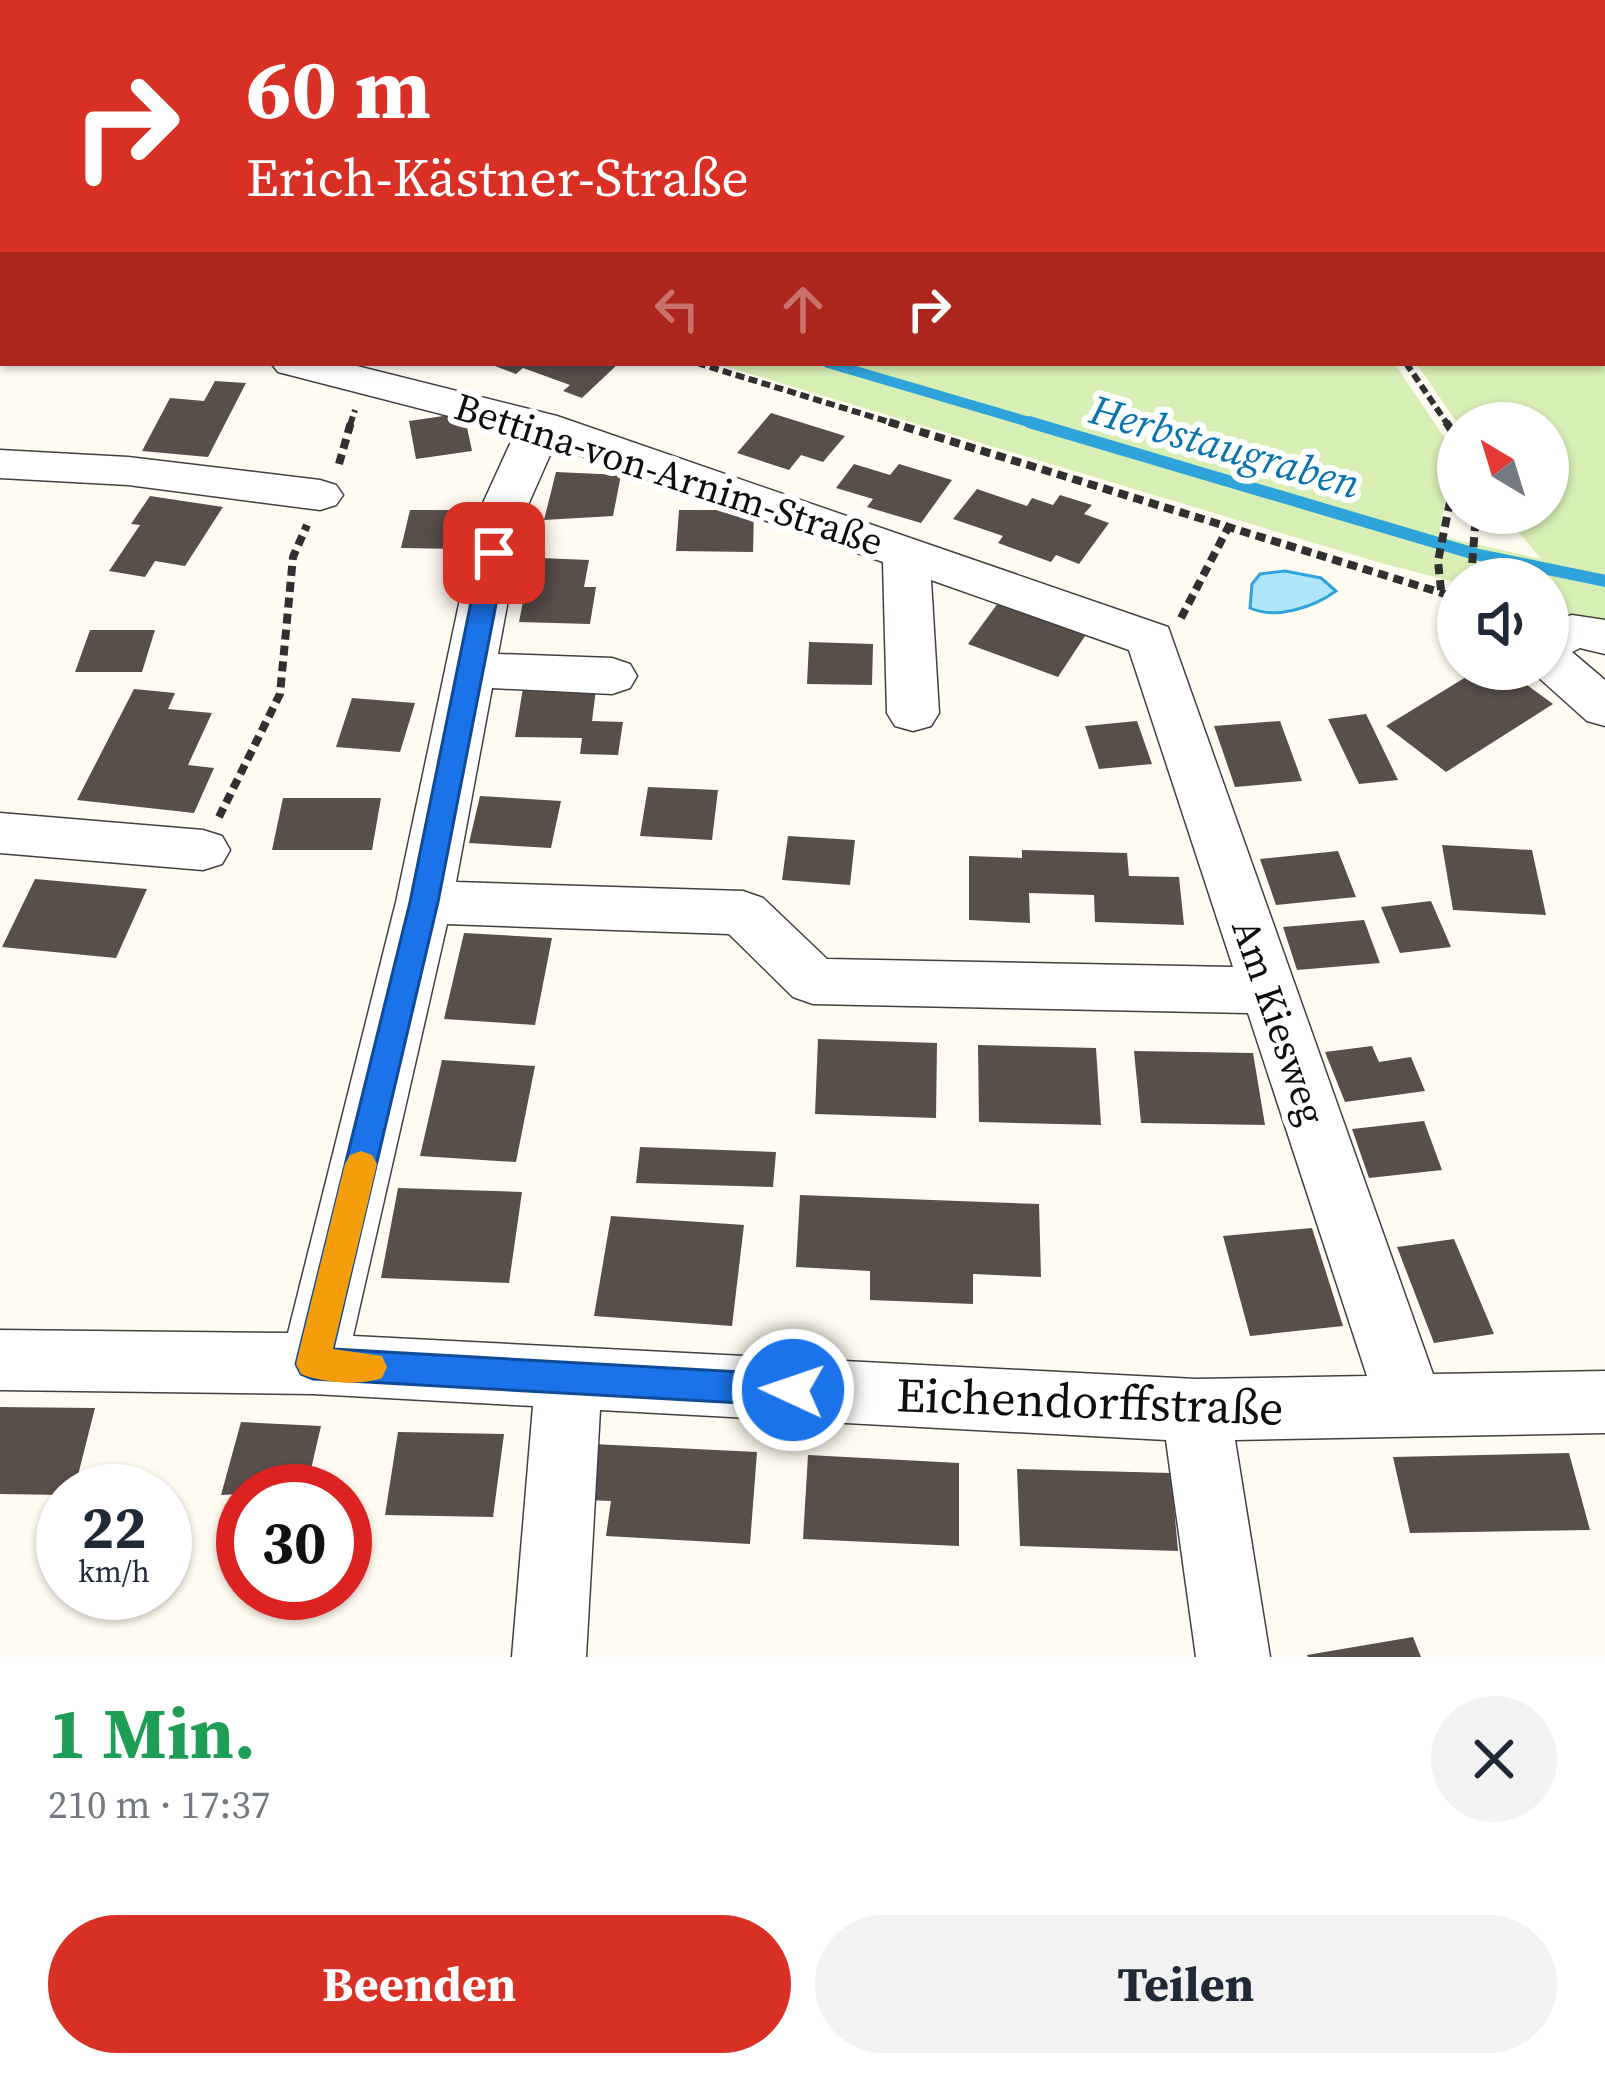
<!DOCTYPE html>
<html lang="de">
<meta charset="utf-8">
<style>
:root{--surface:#fff;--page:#f2f2f3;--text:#1f2937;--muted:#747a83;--accent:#d93025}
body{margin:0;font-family:"Source Serif 4",serif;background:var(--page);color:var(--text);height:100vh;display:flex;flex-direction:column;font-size:45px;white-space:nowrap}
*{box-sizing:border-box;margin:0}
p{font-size:39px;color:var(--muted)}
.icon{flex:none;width:66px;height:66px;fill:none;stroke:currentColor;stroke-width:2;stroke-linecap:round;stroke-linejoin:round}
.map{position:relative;height:1657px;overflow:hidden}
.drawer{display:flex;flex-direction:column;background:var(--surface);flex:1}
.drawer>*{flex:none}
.top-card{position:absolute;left:0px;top:0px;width:1605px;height:366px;box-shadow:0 3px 9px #0004;background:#d93025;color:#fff;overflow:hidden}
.needle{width:78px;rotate:322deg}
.controls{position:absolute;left:1437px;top:402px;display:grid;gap:24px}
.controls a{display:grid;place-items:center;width:132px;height:132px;border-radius:50%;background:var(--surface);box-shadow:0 3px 9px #0004;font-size:60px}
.speed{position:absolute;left:36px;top:1464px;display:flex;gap:24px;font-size:60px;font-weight:700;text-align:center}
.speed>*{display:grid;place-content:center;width:156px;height:156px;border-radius:50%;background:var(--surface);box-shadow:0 3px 9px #0004;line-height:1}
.speed small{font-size:30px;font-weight:400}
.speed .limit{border:18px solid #d22;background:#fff;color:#111}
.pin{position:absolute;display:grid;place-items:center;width:102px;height:102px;color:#fff;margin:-51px;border-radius:24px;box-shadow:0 6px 18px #0006}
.me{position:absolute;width:132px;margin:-66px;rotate:273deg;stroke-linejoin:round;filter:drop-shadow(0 0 9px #0008)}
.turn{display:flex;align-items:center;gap:42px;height:252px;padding:0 48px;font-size:54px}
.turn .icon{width:156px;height:156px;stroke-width:2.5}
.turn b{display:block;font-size:84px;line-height:102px}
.lanes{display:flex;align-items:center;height:114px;padding:0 48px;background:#0003;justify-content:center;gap:60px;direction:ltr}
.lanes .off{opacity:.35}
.round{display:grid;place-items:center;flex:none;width:126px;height:126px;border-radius:63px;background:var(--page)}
.headline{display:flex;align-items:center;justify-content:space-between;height:204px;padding:0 48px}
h1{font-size:72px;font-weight:700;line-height:90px;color:#1e9e55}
.cta{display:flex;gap:24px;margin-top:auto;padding:24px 48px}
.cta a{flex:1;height:138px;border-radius:72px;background:var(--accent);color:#fff;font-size:48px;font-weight:700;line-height:138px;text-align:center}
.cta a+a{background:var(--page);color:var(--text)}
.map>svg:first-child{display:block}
.farmland{fill:#f8f1cc}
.green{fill:#d7eeb5}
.water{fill:#afe6fc;stroke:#2ea4db;stroke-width:3}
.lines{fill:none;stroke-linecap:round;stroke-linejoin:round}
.stream-far1{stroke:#2ea4db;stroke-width:10}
.stream{stroke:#2ea4db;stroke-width:12}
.building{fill:#584e4a}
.minor-casing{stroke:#414141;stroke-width:3}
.path-far1{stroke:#303030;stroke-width:6;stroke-dasharray:9 4.5;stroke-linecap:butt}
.path{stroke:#303030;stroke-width:8;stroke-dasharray:10 6;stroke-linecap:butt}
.minor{fill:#fff;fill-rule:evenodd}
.route{fill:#1a73e8;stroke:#114b97;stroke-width:3}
.slow{fill:#f59e0b}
.labels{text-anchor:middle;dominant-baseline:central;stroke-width:12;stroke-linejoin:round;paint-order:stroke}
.street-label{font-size:39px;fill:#0e0e0e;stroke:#fff}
.water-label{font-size:42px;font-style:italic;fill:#0a74ae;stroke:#fff}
.near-street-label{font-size:48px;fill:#0e0e0e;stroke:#fff}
</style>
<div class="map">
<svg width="1605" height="1657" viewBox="0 0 1605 1657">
<rect width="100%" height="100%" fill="#fffbf0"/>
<!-- farmland -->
<polygon class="farmland" points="0,0 876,0 3,3 3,106"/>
<!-- green -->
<g class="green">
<polygon points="961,0 1605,0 1605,39 1602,3"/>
<polygon points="1605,51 1605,622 1570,614 1548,620 1548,579 1458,579 1458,583 1381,563 714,363 1394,363 1453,450 1439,536 1541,559 1514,527 1486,531 1485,513 1548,513 1548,423 1458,424 1416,363 1602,363"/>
</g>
<!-- water -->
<path class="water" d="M1285,571L1321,578L1336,591C1314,607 1276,620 1250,608L1252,584L1260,574Z"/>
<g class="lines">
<!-- stream-far1 -->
<polyline class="stream-far1" points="828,363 1039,425"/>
<!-- stream -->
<polyline class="stream" points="1029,422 1475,554 1605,581"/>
</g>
<!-- building -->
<g class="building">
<polygon points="487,363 619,363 582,398 563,391 570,385 523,368 516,374"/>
<polygon points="215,381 246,383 208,457 142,451 170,398 204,401"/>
<polygon points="464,413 472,451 416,459 409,421"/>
<polygon points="771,413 845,436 823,462 801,455 789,470 737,453"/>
<polygon points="854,464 890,475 899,464 952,480 921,523 867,507 873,499 836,488"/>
<polygon points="556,472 621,475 613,516 544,520"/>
<polygon points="977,489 1027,506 1032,498 1053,505 1060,495 1092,505 1084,514 1109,523 1079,564 1056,555 1051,562 998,543 1003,536 953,519"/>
<polygon points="150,496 223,507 185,566 155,561 145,577 109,571 140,525 131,524"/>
<polygon points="410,510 466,510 459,549 401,548"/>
<polygon points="679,510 754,510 753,552 676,551"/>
<polygon points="540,558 589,560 584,587 596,587 590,624 519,622 527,581 536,581"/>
<polygon points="1001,599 1089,630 1058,677 968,644"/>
<polygon points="90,630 155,630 142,672 75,672"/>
<polygon points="809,642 873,644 872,685 807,684"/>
<polygon points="1479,669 1505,669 1553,704 1446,772 1386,726"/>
<polygon points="523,688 596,689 592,721 623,722 618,755 580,754 582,738 515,737"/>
<polygon points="134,689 175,693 168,709 212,713 188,765 214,768 194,813 77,800"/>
<polygon points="352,698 415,703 400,752 336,747"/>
<polygon points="1366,714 1398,780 1359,784 1328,719"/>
<polygon points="1137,721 1152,764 1099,769 1085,726"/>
<polygon points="1280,721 1302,781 1235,787 1214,726"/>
<polygon points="648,787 718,790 712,840 640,836"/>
<polygon points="480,796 561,801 551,848 469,843"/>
<polygon points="283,798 381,798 372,850 272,850"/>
<polygon points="788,836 855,840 850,885 782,880"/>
<polygon points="1442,845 1532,850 1546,915 1453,910"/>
<polygon points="1022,850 1127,853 1129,876 1179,877 1184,925 1095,922 1094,895 1029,893 1030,923 969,920 969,856 1022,858"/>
<polygon points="1338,851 1356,897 1276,905 1260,859"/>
<polygon points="35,879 147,889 116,958 2,947"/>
<polygon points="1431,901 1451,947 1400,953 1381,907"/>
<polygon points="1364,920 1380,963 1297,970 1283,927"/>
<polygon points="464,933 552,938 535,1025 444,1019"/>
<polygon points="818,1039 937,1043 936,1118 815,1114"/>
<polygon points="978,1045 1096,1048 1101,1125 979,1122"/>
<polygon points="1372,1046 1379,1062 1411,1057 1425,1091 1345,1102 1325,1052"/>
<polygon points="1134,1051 1253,1053 1265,1125 1141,1123"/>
<polygon points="442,1060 535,1066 516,1162 420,1156"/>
<polygon points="1424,1121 1442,1170 1369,1178 1352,1129"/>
<polygon points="640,1147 776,1152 773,1187 636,1183"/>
<polygon points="398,1188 522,1192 509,1283 381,1278"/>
<polygon points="800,1195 1039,1204 1041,1277 973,1274 973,1304 870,1300 870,1271 796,1267"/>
<polygon points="611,1216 744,1225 732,1326 594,1316"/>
<polygon points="1312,1228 1343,1326 1250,1336 1223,1236"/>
<polygon points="1454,1239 1494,1334 1434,1343 1397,1247"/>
<polygon points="0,1407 95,1408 74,1491 63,1491 63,1495 0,1494"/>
<polygon points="241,1422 321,1426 306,1491 221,1495"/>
<polygon points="398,1432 504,1434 493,1517 385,1515"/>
<polygon points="593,1444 757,1452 750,1544 606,1536 611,1501 586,1500"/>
<polygon points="1569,1453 1590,1530 1410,1533 1393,1457"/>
<polygon points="808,1455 959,1463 959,1546 803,1539"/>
<polygon points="1017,1469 1171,1473 1178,1551 1020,1546"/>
<polygon points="1413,1637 1421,1657 1308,1657 1307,1655"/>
</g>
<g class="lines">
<defs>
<g id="minor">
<path d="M271,363H345L557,416L1168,627L1433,1374L1605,1371V1433L1235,1440L1270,1657H1196L1166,1440L600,1410L586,1657H512L533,1406L313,1394L0,1390V1330L288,1333L396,902L478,514L515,433L278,372ZM554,446L883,562L887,713L895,726L913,731L931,726L939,713L931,580L1129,650L1233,967L827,959L763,898L743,891L456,882L492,688L612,694L630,688L637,676L630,664L612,658L498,654L524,514ZM447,924L729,934L793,997L813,1004L1248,1013L1367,1376L1196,1379L353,1336Z"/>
<polygon points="0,450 128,457 320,480 336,485 343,495 336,505 320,510 128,485 0,478"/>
<polygon points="1572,615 1605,620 1605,654 1580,648 1572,652 1605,680 1605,726 1587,721 1529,669 1548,669 1548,622"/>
<polygon points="0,813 203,830 222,836 230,850 222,864 203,870 0,853"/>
</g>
</defs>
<!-- minor casing -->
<use href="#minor" class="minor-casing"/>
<!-- path-far1 -->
<g class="path-far1">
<polyline points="947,0 957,3"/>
<polyline points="697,363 899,425"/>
<polyline points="1406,363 1448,425"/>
<polyline points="350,425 355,410"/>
</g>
<!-- path -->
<g class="path">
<polyline points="889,422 1458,598"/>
<polyline points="1446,422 1458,440"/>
<polyline points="339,464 351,422"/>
<polyline points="1471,579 1476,513"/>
<polyline points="1441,590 1438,561 1458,462"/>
<polyline points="1181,618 1230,524"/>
<polyline points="219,817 280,694 293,557 307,525"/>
</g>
<!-- minor -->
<use href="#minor" class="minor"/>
</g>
<!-- route -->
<polygon class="route" points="494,545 506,553 438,902 333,1349 793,1375 805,1379 810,1390 805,1402 793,1406 313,1379 301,1374 296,1364 410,902 481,553"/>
<!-- slow -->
<path class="slow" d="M361,1151L372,1155L377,1164L333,1349L382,1356L387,1367L382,1378C360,1386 323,1383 301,1374L296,1364L345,1164L350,1155Z"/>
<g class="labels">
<!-- street labels -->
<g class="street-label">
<text transform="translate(669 474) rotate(18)">Bettina-von-Arnim-Straße</text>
<text transform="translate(1279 1022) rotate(71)">Am Kiesweg</text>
</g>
<!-- water labels -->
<g class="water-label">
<text transform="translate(1225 446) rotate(16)">Herbstaugraben</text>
</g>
<!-- near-street labels -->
<g class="near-street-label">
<text transform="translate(1090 1401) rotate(2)">Eichendorffstraße</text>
</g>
</g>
</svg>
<div class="controls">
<a><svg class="needle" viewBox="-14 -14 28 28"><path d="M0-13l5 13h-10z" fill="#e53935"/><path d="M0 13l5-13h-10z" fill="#747a83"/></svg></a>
<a><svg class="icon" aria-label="sound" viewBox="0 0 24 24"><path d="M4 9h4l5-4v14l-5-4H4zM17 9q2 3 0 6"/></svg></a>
</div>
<div class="speed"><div>22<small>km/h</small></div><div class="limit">30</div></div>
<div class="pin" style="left:494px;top:553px;background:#d93025"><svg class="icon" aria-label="arrive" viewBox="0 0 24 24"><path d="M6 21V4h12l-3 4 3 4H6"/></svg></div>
<svg class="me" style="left:793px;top:1390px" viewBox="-20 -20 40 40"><circle r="17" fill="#1a73e8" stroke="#fff" stroke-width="3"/><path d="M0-11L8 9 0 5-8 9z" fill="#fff"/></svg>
<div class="top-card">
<div class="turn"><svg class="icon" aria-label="right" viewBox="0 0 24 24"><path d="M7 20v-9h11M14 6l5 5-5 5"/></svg><div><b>60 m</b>Erich-Kästner-Straße</div></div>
<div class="lanes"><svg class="icon off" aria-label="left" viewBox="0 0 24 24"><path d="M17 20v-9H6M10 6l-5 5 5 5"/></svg><svg class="icon off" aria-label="ahead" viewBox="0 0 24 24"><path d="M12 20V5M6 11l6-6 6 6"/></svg><svg class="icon" aria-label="right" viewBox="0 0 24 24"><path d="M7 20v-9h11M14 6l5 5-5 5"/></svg></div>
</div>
</div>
<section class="drawer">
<div class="headline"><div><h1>1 Min.</h1><p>210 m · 17:37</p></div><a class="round"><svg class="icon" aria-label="close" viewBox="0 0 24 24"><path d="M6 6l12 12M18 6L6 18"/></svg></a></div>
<div class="cta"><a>Beenden</a><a>Teilen</a></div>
</section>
